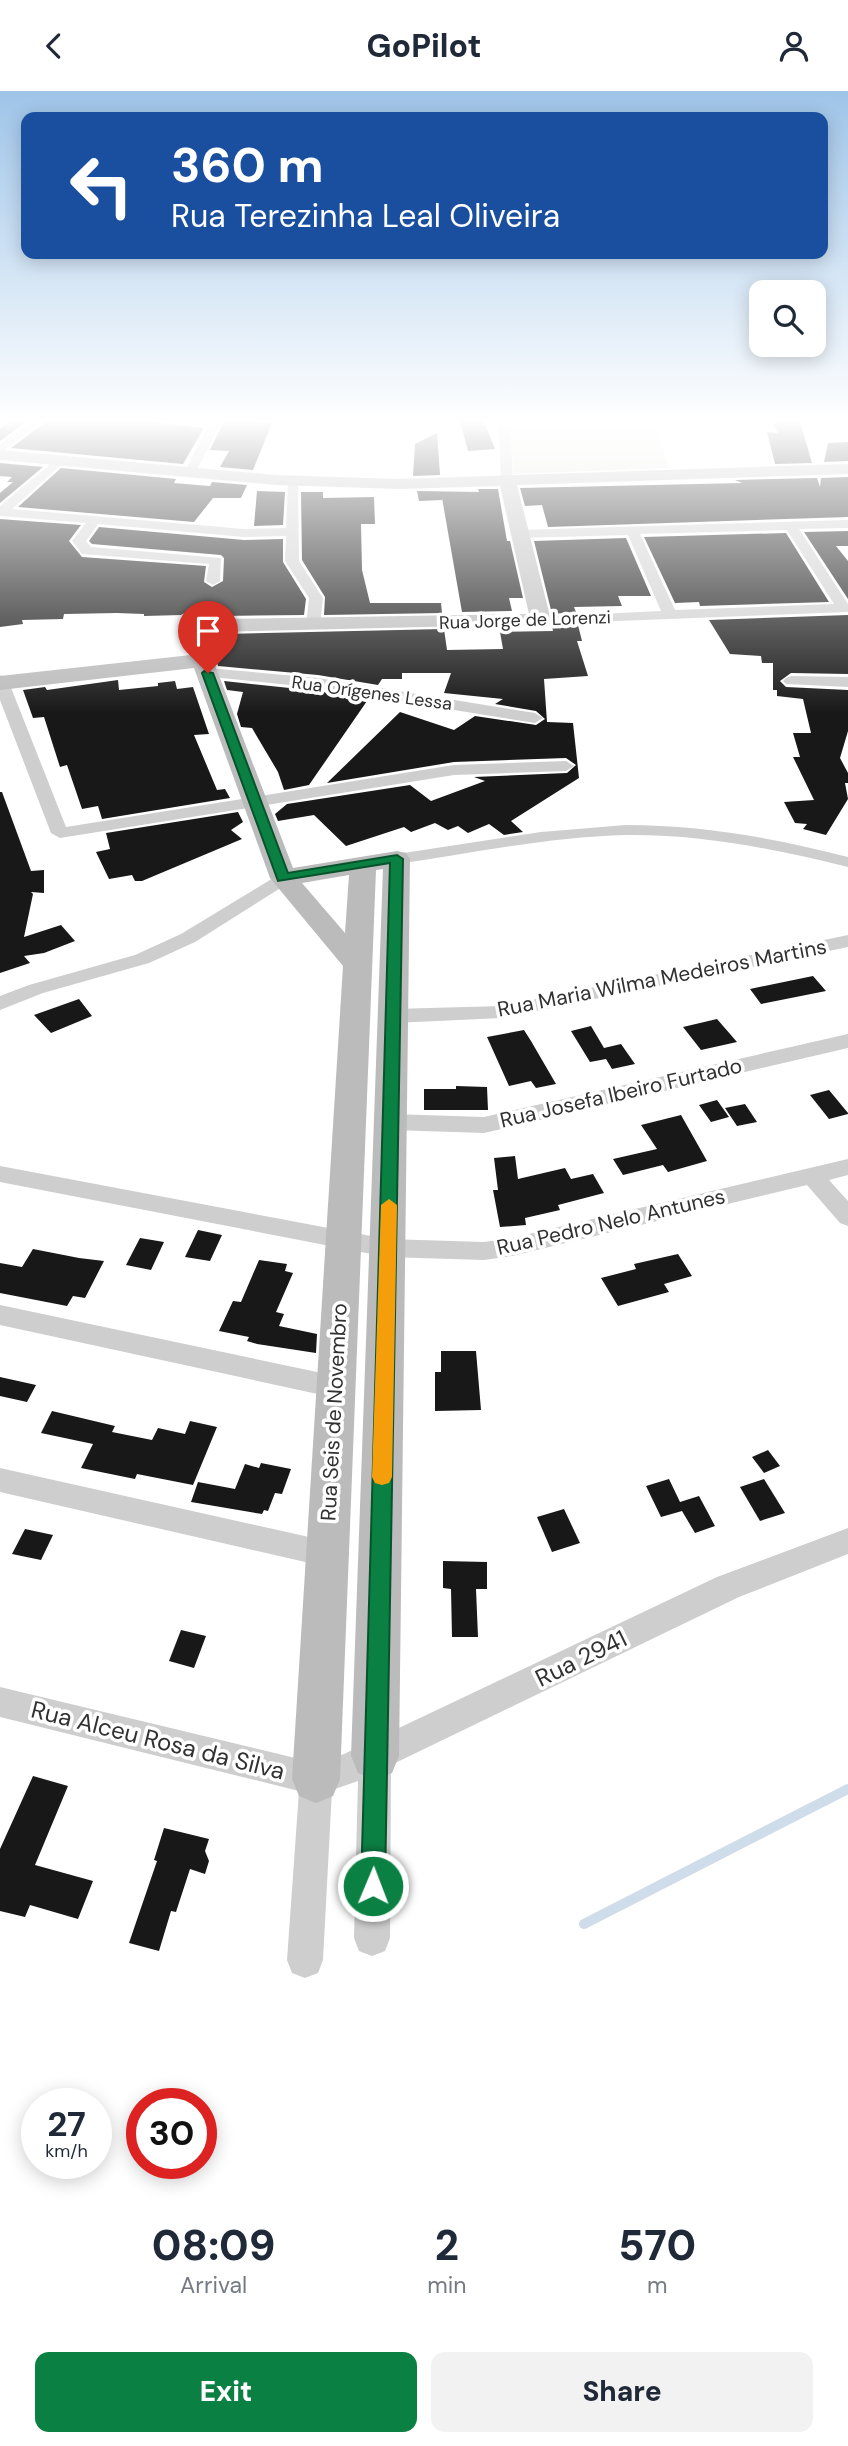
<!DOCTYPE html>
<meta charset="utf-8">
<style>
:root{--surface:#fff;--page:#f2f2f3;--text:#1f2937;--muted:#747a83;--accent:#0b8043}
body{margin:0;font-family:"DM Sans",sans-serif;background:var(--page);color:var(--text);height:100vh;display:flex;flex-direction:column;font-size:26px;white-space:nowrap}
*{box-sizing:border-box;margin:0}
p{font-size:23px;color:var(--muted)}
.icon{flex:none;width:38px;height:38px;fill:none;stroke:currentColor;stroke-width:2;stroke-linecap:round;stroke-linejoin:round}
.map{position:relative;height:2110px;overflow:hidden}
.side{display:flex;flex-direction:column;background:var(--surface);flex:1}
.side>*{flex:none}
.hud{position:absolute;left:21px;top:21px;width:807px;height:147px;border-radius:14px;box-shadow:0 4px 18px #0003;background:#1a4fa0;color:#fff;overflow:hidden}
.controls{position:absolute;left:749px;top:189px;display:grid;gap:14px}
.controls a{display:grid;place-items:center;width:77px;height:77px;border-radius:14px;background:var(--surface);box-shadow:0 4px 18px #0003;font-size:35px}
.speed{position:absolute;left:21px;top:1997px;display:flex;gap:14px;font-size:35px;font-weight:700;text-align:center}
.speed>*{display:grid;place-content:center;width:91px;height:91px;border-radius:50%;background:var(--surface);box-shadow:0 4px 18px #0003;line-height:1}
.speed small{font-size:18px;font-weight:400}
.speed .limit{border:10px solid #d22;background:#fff;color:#111}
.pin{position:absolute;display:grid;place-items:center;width:60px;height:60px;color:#fff;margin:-72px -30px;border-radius:50% 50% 50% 0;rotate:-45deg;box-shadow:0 0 7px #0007}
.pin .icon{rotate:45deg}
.me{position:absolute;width:77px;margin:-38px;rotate:1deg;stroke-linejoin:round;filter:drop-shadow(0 0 5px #0008)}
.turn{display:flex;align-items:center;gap:24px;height:147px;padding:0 35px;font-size:32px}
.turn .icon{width:91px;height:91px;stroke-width:2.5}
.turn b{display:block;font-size:49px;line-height:60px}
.eta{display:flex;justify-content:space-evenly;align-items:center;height:119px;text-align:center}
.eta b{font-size:42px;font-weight:800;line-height:49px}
.primary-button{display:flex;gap:14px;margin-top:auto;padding:14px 35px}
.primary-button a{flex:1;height:80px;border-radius:14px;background:var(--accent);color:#fff;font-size:28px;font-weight:800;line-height:80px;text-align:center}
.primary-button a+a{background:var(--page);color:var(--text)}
header{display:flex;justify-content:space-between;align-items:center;height:91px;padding:0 35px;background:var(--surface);font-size:32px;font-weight:800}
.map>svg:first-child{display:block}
.green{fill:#e2e9de}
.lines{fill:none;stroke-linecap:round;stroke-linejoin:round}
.stream{stroke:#cfdce9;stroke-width:10}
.building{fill:#181818}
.street{fill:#cecece;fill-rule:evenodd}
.secondary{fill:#bbb;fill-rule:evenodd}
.route{fill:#0b8043;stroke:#07532c;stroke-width:2}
.slow{fill:#f59e0b}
.labels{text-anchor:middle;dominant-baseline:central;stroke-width:7;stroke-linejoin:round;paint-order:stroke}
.far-street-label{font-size:18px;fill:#313131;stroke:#fff}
.street-label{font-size:21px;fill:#313131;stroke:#fff}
.near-street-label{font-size:24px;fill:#313131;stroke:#fff}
</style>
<header><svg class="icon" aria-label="back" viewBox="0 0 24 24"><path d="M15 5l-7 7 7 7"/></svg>GoPilot<svg class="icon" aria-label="person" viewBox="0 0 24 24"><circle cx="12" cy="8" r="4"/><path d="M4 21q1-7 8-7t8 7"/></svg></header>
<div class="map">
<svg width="848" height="2110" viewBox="0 0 848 2110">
<rect width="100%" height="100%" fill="#fff"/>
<!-- green -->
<polygon class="green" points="509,327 737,327 742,336 656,336 669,377 514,383"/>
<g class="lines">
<!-- stream -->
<polyline class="stream" points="584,1833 848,1698"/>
</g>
<!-- building -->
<g class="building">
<polygon points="14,327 30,328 0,350 0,338"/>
<polygon points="51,327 131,328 204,337 183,373 11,357"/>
<polygon points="231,327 254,327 250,332 272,332 253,379 220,376 229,360 210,359 222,334"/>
<polygon points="459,327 479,327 484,330 495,358 468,360"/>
<polygon points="770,327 799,327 812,372 775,373 767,341 778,342"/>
<polygon points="437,342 440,384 413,385 415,353"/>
<polygon points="848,351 848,370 824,371 828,352"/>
<polygon points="0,372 43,376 0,412 0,402 13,391 7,391 12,386 0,385"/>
<polygon points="61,377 176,388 174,392 210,395 212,391 247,394 241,407 213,407 194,431 18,416"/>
<polygon points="848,386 848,426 548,436 542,414 525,415 520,397 742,392 735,389 817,387 820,396 821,387"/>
<polygon points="478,398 498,398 507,450 510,450 523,507 509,507 512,520 462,521 442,407 442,409 419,410 417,400 479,401"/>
<polygon points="257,400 285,401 283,434 254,435"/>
<polygon points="301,401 323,401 323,407 374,406 375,433 361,433 362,479 370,512 441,512 442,522 324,524 325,506 302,469"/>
<polygon points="0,428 81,434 69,450 82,466 206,475 204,491 212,496 223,490 224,467 221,464 92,453 89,450 99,436 244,449 283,448 283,471 306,508 304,524 220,525 220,522 186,521 181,524 144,525 144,523 117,522 64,523 63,528 22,529 23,533 0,536"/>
<polygon points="848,440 848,455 836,455 848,470 848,508 804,441"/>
<polygon points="786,442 829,511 700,515 699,511 675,512 644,446"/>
<polygon points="626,447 651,505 618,505 622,515 574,516 576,521 552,523 534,450"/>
<polygon points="848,524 848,583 791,582 780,590 786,596 848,599 848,640 840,667 848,682 848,692 845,692 848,708 826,744 803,738 807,733 795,732 784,711 814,709 793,666 800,666 793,642 811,642 803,608 777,605 777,599 773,599 773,572 762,572 761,565 730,563 709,529"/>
<polygon points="578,534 582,550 577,550 588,585 544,588 547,631 573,632 579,687 511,730 523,741 504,744 489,733 468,742 458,735 448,739 435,732 411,741 404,736 346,755 314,724 278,730 275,723 287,713 410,694 431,710 485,690 474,686 567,682 576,674 566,667 454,671 327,692 400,621 454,639 475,625 536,634 545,628 536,620 495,613 503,608 444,602 451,582 402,582 402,588 382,588 378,594 318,584 218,575 216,567 216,560 226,559 223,543 444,538 447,559 503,558 500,541 553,540 552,535"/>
<polygon points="118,589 119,599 158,595 158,592 175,590 177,598 193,596 209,643 194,644 217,699 225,698 230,707 102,728 98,715 82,718 67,674 60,676 44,626 33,627 23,599 45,596 47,599"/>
<polygon points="224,590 318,600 367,610 309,694 284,699 278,681 252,637 241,636 237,623 243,601 227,599"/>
<polygon points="0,701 2,701 31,780 44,779 44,802 31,801 33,803 24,846 61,834 75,850 44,862 24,865 30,872 0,882"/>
<polygon points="238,721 243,731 231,739 242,748 142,790 135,790 132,784 109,788 96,761 110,758 106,742"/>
<polygon points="813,885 826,900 761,913 750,898"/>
<polygon points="79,908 92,925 51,942 34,924"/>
<polygon points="717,928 737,951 701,959 683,936"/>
<polygon points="591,935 604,957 621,953 635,973 612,978 606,968 590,971 571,940"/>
<polygon points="524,939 531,950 556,993 536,997 531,990 509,995 487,946"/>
<polygon points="456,995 487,996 488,1019 424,1019 424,998 456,998"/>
<polygon points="829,999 848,1022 848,1023 829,1028 810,1004"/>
<polygon points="717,1009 729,1026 711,1031 699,1014"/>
<polygon points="745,1013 757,1031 737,1035 725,1017"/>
<polygon points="681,1024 707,1070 668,1081 663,1074 623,1084 613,1068 657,1058 641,1034"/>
<polygon points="515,1065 518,1088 565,1077 571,1088 593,1083 604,1102 558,1114 560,1119 525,1127 526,1134 500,1136 493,1099 498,1099 494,1067"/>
<polygon points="198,1139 222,1144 210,1170 185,1166"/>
<polygon points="140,1147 164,1151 151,1179 126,1174"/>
<polygon points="33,1158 79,1167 104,1170 85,1207 73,1205 67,1215 0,1202 0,1172 22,1176"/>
<polygon points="678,1163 692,1185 664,1193 669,1201 618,1215 601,1187 636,1178 634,1173"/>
<polygon points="259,1169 287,1173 285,1180 293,1182 276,1221 284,1223 279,1235 317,1243 316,1262 257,1253 247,1250 249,1246 219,1240 233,1210 241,1211"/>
<polygon points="441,1260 476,1260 481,1319 435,1320 435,1281 441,1281"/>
<polygon points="0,1286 36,1294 27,1311 0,1305"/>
<polygon points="52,1320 115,1335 112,1341 152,1349 158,1337 185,1343 190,1330 217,1336 193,1394 137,1383 135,1388 81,1377 93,1353 41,1342"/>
<polygon points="768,1359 780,1375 764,1382 752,1366"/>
<polygon points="261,1372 291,1378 282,1403 275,1402 268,1420 264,1419 262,1423 191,1411 198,1391 235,1398 245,1373 259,1377"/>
<polygon points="669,1388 680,1411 699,1405 715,1435 695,1442 682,1420 661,1426 646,1395"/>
<polygon points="764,1388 785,1422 760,1430 740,1396"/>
<polygon points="564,1418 580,1452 552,1461 537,1426"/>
<polygon points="25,1438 53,1444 41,1469 12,1463"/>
<polygon points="443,1470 487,1471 487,1498 476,1498 478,1546 452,1546 451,1498 443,1497"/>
<polygon points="181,1539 206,1545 194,1577 169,1570"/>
<polygon points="33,1685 68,1695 35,1774 93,1790 78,1828 30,1814 25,1826 0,1820 0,1758"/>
<polygon points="164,1737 209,1748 205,1760 209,1770 205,1783 190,1778 176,1821 171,1820 159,1860 129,1852 157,1770 154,1769"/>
</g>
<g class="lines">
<!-- street -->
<g class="street">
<polygon points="35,327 48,327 0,362 0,353"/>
<polygon points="156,327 223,327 195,383 185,380 208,335 162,330"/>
<polygon points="498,327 510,327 513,388 507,392 501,388"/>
<polygon points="59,366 63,368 63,372 12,418 244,438 286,437 288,391 298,388 299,470 323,507 320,534 313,538 306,534 309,507 285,470 286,445 244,446 98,433 86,450 91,456 221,467 220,490 213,494 206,490 209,473 82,463 72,450 86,432 0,425 0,415"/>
<path d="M848,429V437L799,438L848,513V521L541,533L534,529L536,526L661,520L628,444L520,447L514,443L520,439ZM787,439L834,513L675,519L640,443Z"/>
<polygon points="208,577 318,587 535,622 543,627 535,632 318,597 203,585 200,582"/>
<polygon points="0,584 8,589 66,736 454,674 566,670 574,675 566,680 454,684 60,747 51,742 0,609"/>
<polygon points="791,585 848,586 848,596 786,593 783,590 786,587"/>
<path d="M626,734C702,734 774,747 848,766V776C775,758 702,743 626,744C549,746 473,762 397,773L388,768L397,763L541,741Z"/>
<polygon points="283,781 292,787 290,791 195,851 149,872 43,902 0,919 0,905 29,894 135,864 181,843"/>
<polygon points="848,844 848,856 502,927 393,932 386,930 383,925 386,920 393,918 502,915"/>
<polygon points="848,943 848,957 484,1042 392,1039 384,1036 381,1031 384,1026 392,1023 484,1026"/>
<polygon points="848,1068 848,1084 829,1089 848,1110 848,1135 840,1132 807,1094 512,1165 484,1169 387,1166 0,1091 0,1075 387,1148 484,1151 512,1147"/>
<polygon points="0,1214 336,1285 345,1288 349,1296 345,1304 336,1307 0,1234"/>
<polygon points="0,1377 327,1450 337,1454 342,1463 337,1472 327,1476 0,1401"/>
<polygon points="848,1437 848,1463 739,1506 391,1674 390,1847 385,1860 372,1865 359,1860 354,1847 358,1690 332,1699 323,1869 318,1882 305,1887 292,1882 287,1869 299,1700 0,1626 0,1596 316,1672 344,1663 717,1486"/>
</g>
<!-- secondary -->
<path class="secondary" d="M0,359L276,384L399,388L848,373V383L517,394L551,529L548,533L213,541V569L293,777L397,760L406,762L410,768L399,1665L392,1682L375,1689L358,1682L351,1665L383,778L376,779L340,1688L333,1705L316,1712L299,1705L292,1688L343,875L270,787L194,577L0,599V585L191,564V537L195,533L218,528L529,523L500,395L399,398L276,394L0,369ZM349,784L345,842L302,792Z"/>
</g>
<!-- sky -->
<linearGradient id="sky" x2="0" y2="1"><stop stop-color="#9ec4e8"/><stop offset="0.53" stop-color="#fff"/><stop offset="1" stop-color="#fff" stop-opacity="0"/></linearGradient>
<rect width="848" height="622" fill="url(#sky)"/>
<!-- route -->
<polygon class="route" points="204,580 213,582 288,782 397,764 403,768 385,1795 381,1804 373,1807 364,1804 361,1795 390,772 278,790 202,582"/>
<!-- slow -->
<polygon class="slow" points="389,1108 397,1114 392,1386 389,1392 382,1394 375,1392 372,1386 381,1114"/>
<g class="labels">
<!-- far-street labels -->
<g class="far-street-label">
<text transform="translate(525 529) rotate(-2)">Rua Jorge de Lorenzi</text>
<text transform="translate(372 602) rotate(8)">Rua Orígenes Lessa</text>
</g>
<!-- street labels -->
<g class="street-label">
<text transform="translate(662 887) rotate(-11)">Rua Maria Wilma Medeiros Martins</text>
<text transform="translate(621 1002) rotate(-13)">Rua Josefa Ibeiro Furtado</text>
<text transform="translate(611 1131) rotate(-13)">Rua Pedro Nelo Antunes</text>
<text transform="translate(334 1321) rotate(-87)">Rua Seis de Novembro</text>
</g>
<!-- near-street labels -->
<g class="near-street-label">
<text transform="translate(581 1567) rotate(-26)">Rua 2941</text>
<text transform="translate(158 1649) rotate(14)">Rua Alceu Rosa da Silva</text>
</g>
</g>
</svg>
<div class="controls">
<a><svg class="icon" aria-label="search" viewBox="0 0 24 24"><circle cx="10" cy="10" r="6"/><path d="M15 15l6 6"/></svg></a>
</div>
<div class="speed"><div>27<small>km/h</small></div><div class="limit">30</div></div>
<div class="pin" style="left:208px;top:582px;background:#d93025"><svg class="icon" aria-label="arrive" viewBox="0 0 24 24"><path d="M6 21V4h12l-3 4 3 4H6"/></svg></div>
<svg class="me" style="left:373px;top:1795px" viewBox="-20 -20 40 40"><circle r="17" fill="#0b8043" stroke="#fff" stroke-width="3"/><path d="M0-11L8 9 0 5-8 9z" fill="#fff"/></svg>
<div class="hud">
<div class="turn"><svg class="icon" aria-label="left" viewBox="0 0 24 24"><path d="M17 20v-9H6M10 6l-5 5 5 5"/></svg><div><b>360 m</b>Rua Terezinha Leal Oliveira</div></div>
</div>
</div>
<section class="side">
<div class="eta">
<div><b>08:09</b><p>Arrival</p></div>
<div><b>2</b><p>min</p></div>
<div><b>570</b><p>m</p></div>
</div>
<div class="primary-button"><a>Exit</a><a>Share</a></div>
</section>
